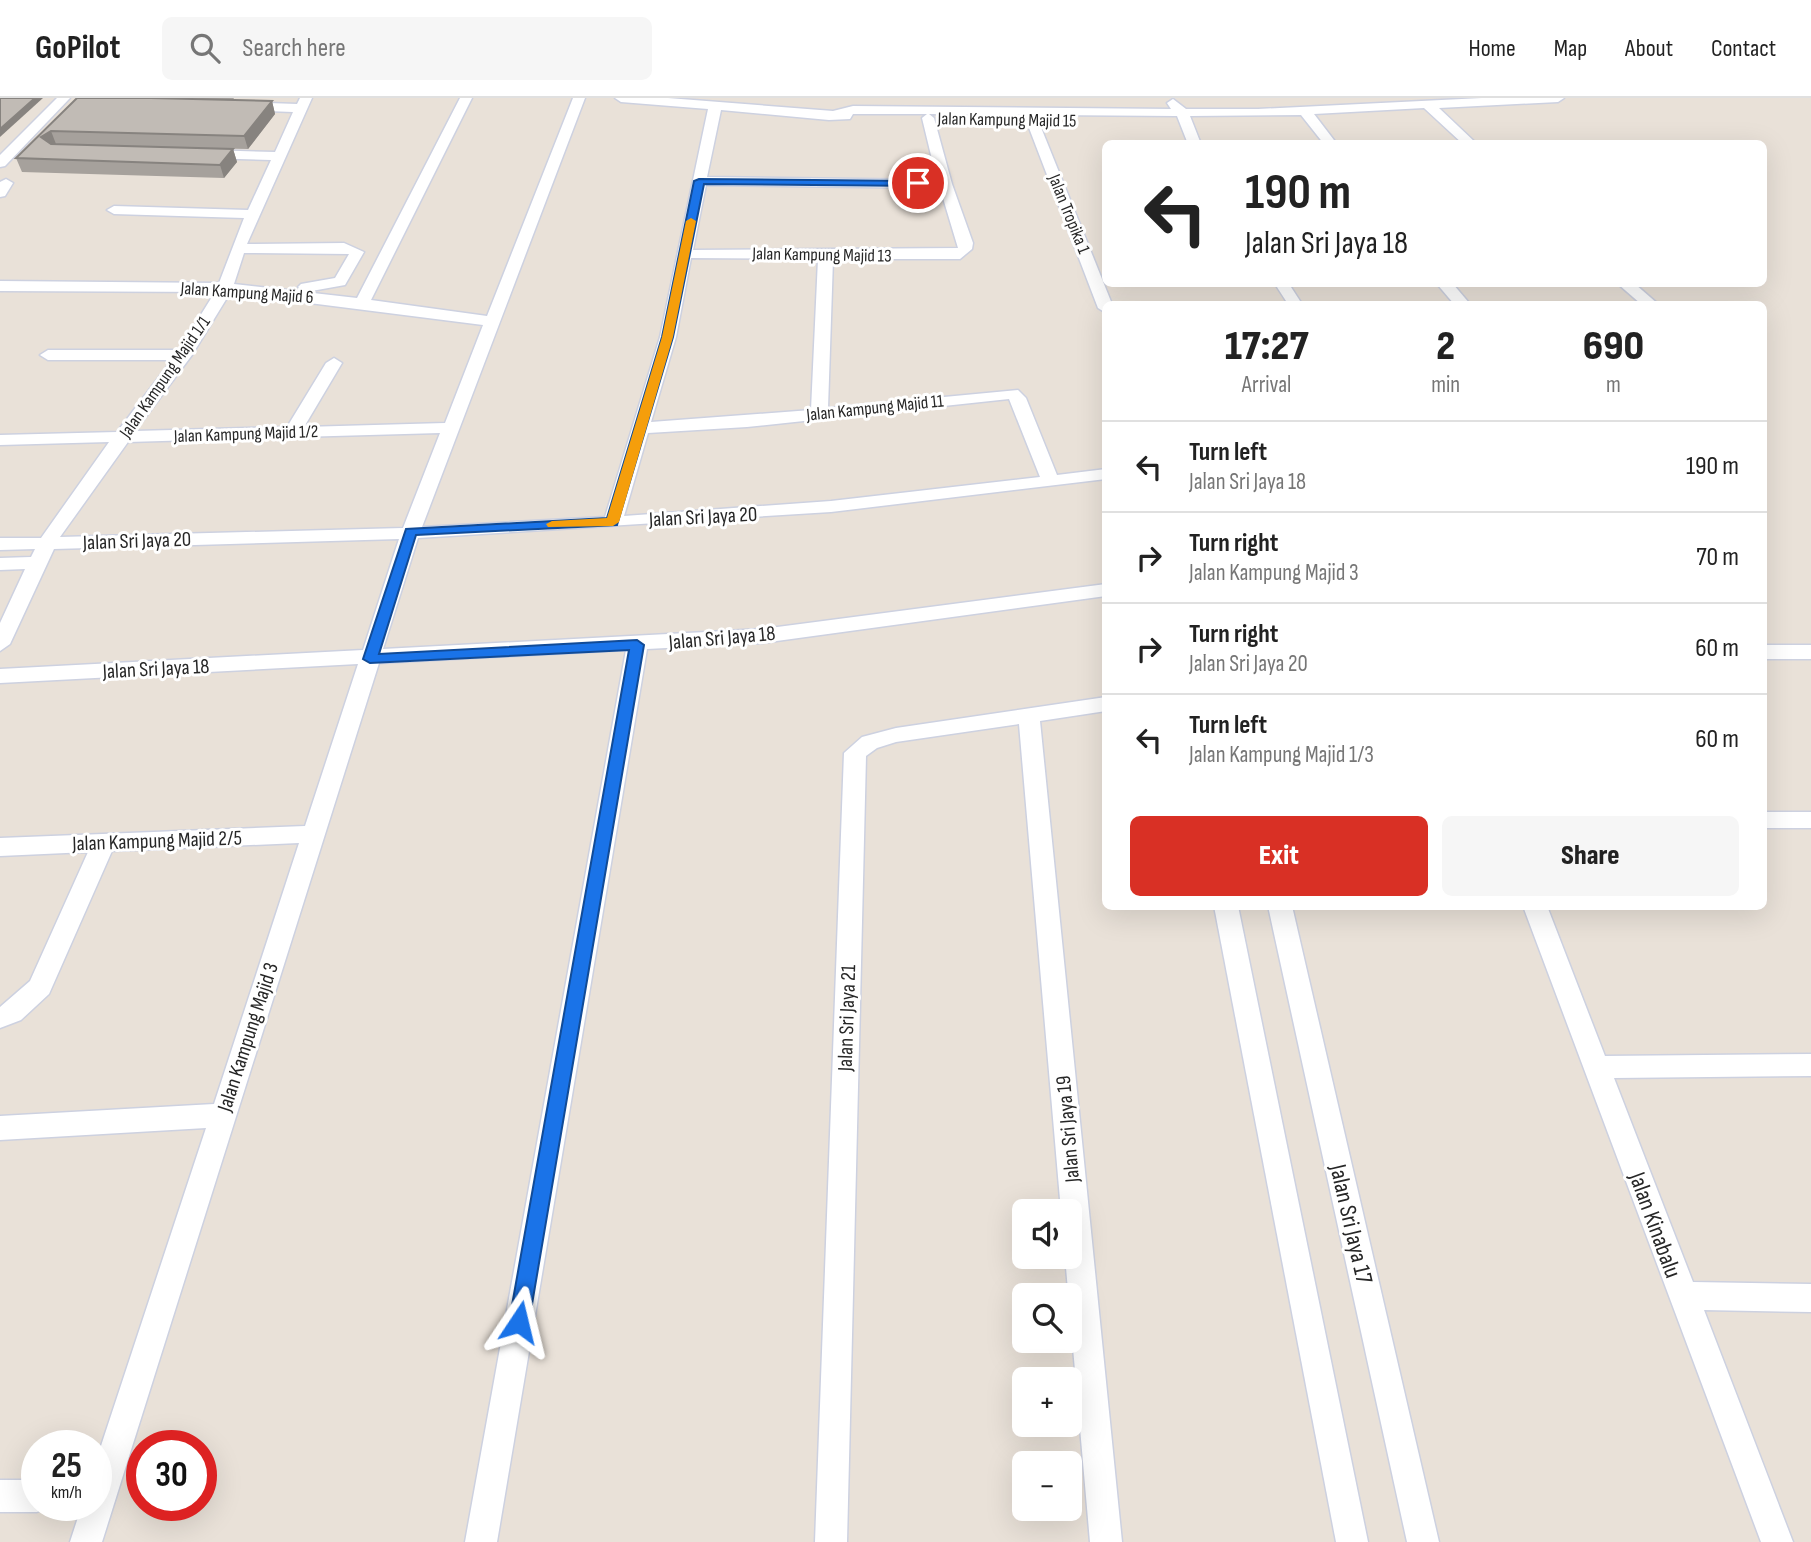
<!DOCTYPE html>
<meta charset="utf-8">
<style>
:root{--surface:#fff;--page:#f6f6f6;--text:#222;--muted:#767676;--line:#e0e0e0;--accent:#d93025}
body{margin:0;font-family:"Sofia Sans Condensed",sans-serif;background:var(--page);color:var(--text);height:100vh;display:flex;flex-direction:column;font-size:26px;white-space:nowrap}
*{box-sizing:border-box;margin:0}
p{font-size:23px;color:var(--muted)}
.icon{flex:none;width:38px;height:38px;fill:none;stroke:currentColor;stroke-width:2;stroke-linecap:round;stroke-linejoin:round}
.map{position:relative;flex:1;overflow:hidden}
.drawer{position:absolute;left:1102px;top:203px;width:665px;height:609px;display:flex;flex-direction:column;background:var(--surface);border-radius:10px;box-shadow:0 7px 28px #0002}
.drawer>*{flex:none}
.hud{position:absolute;left:1102px;top:42px;width:665px;height:147px;border-radius:10px;box-shadow:0 7px 28px #0002;background:#fff;color:var(--text);overflow:hidden}
.fabs{position:absolute;left:1012px;top:1101px;display:grid;gap:14px}
.fabs a{display:grid;place-items:center;width:70px;height:70px;border-radius:10px;background:var(--surface);box-shadow:0 7px 28px #0002;font-size:35px}
.speed{position:absolute;left:21px;top:1332px;display:flex;gap:14px;font-size:35px;font-weight:700;text-align:center}
.speed>*{display:grid;place-content:center;width:91px;height:91px;border-radius:50%;background:var(--surface);box-shadow:0 7px 28px #0002;line-height:1}
.speed small{font-size:18px;font-weight:400}
.speed .limit{border:10px solid #d22;background:#fff;color:#111}
.pin{position:absolute;display:grid;place-items:center;width:60px;height:60px;color:#fff;margin:-30px;border:4px solid #fff;border-radius:50%;box-shadow:0 2px 7px #0007}
.me{position:absolute;width:77px;margin:-38px;rotate:10deg;stroke-linejoin:round;filter:drop-shadow(0 0 5px #0008)}
.turn{display:flex;align-items:center;gap:24px;height:147px;padding:0 28px;font-size:32px}
.turn .icon{width:91px;height:91px;stroke-width:2.5}
.turn b{display:block;font-size:49px;line-height:60px}
.eta{display:flex;justify-content:space-evenly;align-items:center;height:119px;text-align:center}
.eta b{font-size:42px;font-weight:800;line-height:49px}
.button{display:flex;gap:14px;margin-top:auto;padding:14px 28px}
.button a{flex:1;height:80px;border-radius:10px;background:var(--accent);color:#fff;font-size:28px;font-weight:800;line-height:80px;text-align:center}
.button a+a{background:var(--page);color:var(--text)}
ul{padding:0;list-style:none}
li{display:flex;align-items:center;gap:21px;height:91px;padding:0 28px;border-top:2px solid var(--line)}
li div{flex:1}
li b{display:block;font-size:26px}
li em{font-style:normal}
header{display:flex;align-items:center;gap:42px;box-sizing:border-box;height:98px;padding:0 35px;background:var(--surface);border-bottom:2px solid var(--line)}
header strong{font-size:33px}
nav{display:flex;gap:38px;margin-inline-start:auto;font-size:24px}
.search{width:490px;height:63px;background:var(--page);display:flex;align-items:center;gap:18px;box-sizing:border-box;padding:0 24px;border-radius:10px;color:var(--muted);font-size:26px}
.map>svg:first-child{display:block}
.lines{fill:none;stroke-linecap:round;stroke-linejoin:round}
.minor-casing{stroke:#cdd1e0;stroke-width:3}
.minor{fill:#fff;fill-rule:evenodd}
.wall{fill:#a6a19c}
.shaded-wall{fill:#87837f}
.building{fill:#c1bbb5;stroke:#87837f;stroke-width:2}
.route{fill:#1a73e8;stroke:#114b97;stroke-width:2}
.slow{fill:#f59e0b}
.labels{text-anchor:middle;dominant-baseline:central;stroke-width:6;stroke-linejoin:round;paint-order:stroke}
.far-street-label{font-size:18px;fill:#272727;stroke:#fff}
.street-label{font-size:21px;fill:#272727;stroke:#fff}
.near-street-label{font-size:24px;fill:#272727;stroke:#fff}
</style>
<header>
<strong>GoPilot</strong>
<div class="search"><svg class="icon" aria-label="search" viewBox="0 0 24 24"><circle cx="10" cy="10" r="6"/><path d="M15 15l6 6"/></svg>Search here</div>
<nav><a>Home</a><a>Map</a><a>About</a><a>Contact</a></nav>
</header>
<div class="map">
<svg width="1811" height="1444" viewBox="0 0 1811 1444">
<rect width="100%" height="100%" fill="#e9e1d8"/>
<g class="lines">
<defs>
<g id="minor">
<polygon points="57,0 70,0 5,68 0,69 0,57"/>
<path d="M300,0H312L247,146L344,145L364,154L345,187L306,194L298,189L301,186L335,180L349,156L244,155L234,186L357,200L460,0H472L371,202L487,218L573,0H585L422,429L605,419L660,239L708,11L621,4L615,0H668L833,13L853,8L1171,11L1167,5L1173,1L1186,11H1258L1482,0H1564L1558,4L1439,10L1477,46H1463L1424,10L1314,16L1337,46H1324L1301,17L1190,18L1201,46H1188L1177,18L929,16L934,20L952,86L973,145L972,151L960,161H833L828,310L1018,292L1026,300L1057,377L1106,371V381L831,414L418,440L383,551L762,531L1106,486V498L762,545L647,551L497,1444H465L626,552L379,565L102,1444H70L82,1407H96V1363L206,1030L0,1042V1018L214,1006L299,745L112,753L49,896L21,922L0,930V909L30,883L88,754L0,758V740L305,728L358,566L0,585V571L363,552L399,441L54,451L10,546L0,553V525L25,471L0,472V460L31,459L35,451L0,452V440H41L109,344L0,347V337L117,334L172,262H48L40,257L48,252H179L215,194L0,193V183L219,185L244,120L114,116L107,112L114,108L248,112L271,62L206,60L199,56L206,52L275,54L293,14L244,12L238,8L244,4L297,6ZM721,12L829,22L850,21L853,16H927L922,20L937,82L707,79ZM706,87L940,90L958,150L693,152ZM691,160L818,161L811,312L651,324L676,239ZM230,195L483,227L445,325L304,329L342,265L334,260L326,265L287,329L135,333L192,257ZM1009,301L1040,379L831,403L624,418L648,335L747,329ZM440,335L403,430L60,439L128,344Z"/>
<polygon points="1032,18 1038,22 1112,206 1106,206 1106,215 1098,210 1026,22"/>
<polygon points="6,81 13,85 5,98 0,99 0,84"/>
<polygon points="1275,186 1289,186 1302,206 1288,206"/>
<polygon points="1437,186 1453,186 1470,206 1454,206"/>
<polygon points="1618,186 1635,186 1658,206 1641,206"/>
<rect x="1764" y="547" width="47" height="14"/>
<polygon points="1106,599 1106,613 1040,623 1122,1444 1090,1444 1065,1158 1069,1158 1069,1113 1061,1113 1019,626 896,644 877,650 866,658 847,1444 815,1444 844,655 862,639 896,630"/>
<rect x="1764" y="714" width="47" height="16"/>
<polygon points="1214,808 1238,808 1368,1444 1336,1444"/>
<polygon points="1268,808 1292,808 1439,1444 1407,1444"/>
<polygon points="1523,808 1547,808 1605,958 1811,956 1811,978 1614,980 1693,1184 1811,1186 1811,1214 1704,1212 1793,1444 1761,1444"/>
<polygon points="0,1382 37,1382 37,1407 49,1407 48,1409 37,1414 0,1414"/>
</g>
</defs>
<!-- minor casing -->
<use href="#minor" class="minor-casing"/>
<!-- minor -->
<use href="#minor" class="minor"/>
</g>
<!-- wall -->
<g class="wall">
<polygon points="77,0 272,3 275,16 248,51 56,47 233,51 237,64 224,80 22,74 16,60"/>
<polygon points="174,0 234,0 233,2"/>
</g>
<!-- shaded-wall -->
<g class="shaded-wall">
<polygon points="35,0 43,0 0,39 0,31"/>
<polygon points="272,3 275,16 248,51 244,38"/>
<polygon points="51,33 56,46 47,52 41,39"/>
<polygon points="233,51 237,64 224,80 220,67"/>
</g>
<!-- building -->
<g class="building">
<polygon points="0,0 35,0 0,31"/>
<polygon points="77,0 151,0 272,3 244,38 51,33 41,39 51,46 233,51 220,67 16,60"/>
</g>
<!-- route -->
<polygon class="route" points="699,81 918,83 922,85 918,88 704,86 673,239 617,427 416,437 379,556 637,542 644,547 529,1224 526,1231 519,1234 512,1231 509,1224 629,552 370,565 363,561 406,431 607,420 662,239 694,83"/>
<!-- slow -->
<polygon class="slow" points="691,120 696,123 673,239 619,424 613,428 548,429 546,426 552,423 607,420 662,239 686,123"/>
<g class="labels">
<!-- far-street labels -->
<g class="far-street-label">
<text transform="translate(1007 22) rotate(1)">Jalan Kampung Majid 15</text>
<text transform="translate(1069 116) rotate(68)">Jalan Tropika 1</text>
<text transform="translate(822 157) rotate(1)">Jalan Kampung Majid 13</text>
<text transform="translate(247 195) rotate(4)">Jalan Kampung Majid 6</text>
<text transform="translate(165 279) rotate(-55)">Jalan Kampung Majid 1/1</text>
<text transform="translate(875 310) rotate(-6)">Jalan Kampung Majid 11</text>
<text transform="translate(246 336) rotate(-2)">Jalan Kampung Majid 1/2</text>
</g>
<!-- street labels -->
<g class="street-label">
<text transform="translate(703 419) rotate(-3)">Jalan Sri Jaya 20</text>
<text transform="translate(137 443) rotate(-2)">Jalan Sri Jaya 20</text>
<text transform="translate(722 540) rotate(-5)">Jalan Sri Jaya 18</text>
<text transform="translate(156 571) rotate(-3)">Jalan Sri Jaya 18</text>
<text transform="translate(157 743) rotate(-2)">Jalan Kampung Majid 2/5</text>
<text transform="translate(847 920) rotate(-88)">Jalan Sri Jaya 21</text>
<text transform="translate(248 939) rotate(-72)">Jalan Kampung Majid 3</text>
<text transform="translate(1068 1031) rotate(-95)">Jalan Sri Jaya 19</text>
</g>
<!-- near-street labels -->
<g class="near-street-label">
<text transform="translate(1351 1126) rotate(77)">Jalan Sri Jaya 17</text>
<text transform="translate(1655 1127) rotate(70)">Jalan Kinabalu</text>
</g>
</g>
</svg>
<div class="fabs">
<a><svg class="icon" aria-label="sound" viewBox="0 0 24 24"><path d="M4 9h4l5-4v14l-5-4H4zM17 9q2 3 0 6"/></svg></a>
<a><svg class="icon" aria-label="search" viewBox="0 0 24 24"><circle cx="10" cy="10" r="6"/><path d="M15 15l6 6"/></svg></a>
<a>+</a>
<a>−</a>
</div>
<div class="speed"><div>25<small>km/h</small></div><div class="limit">30</div></div>
<div class="pin" style="left:918px;top:85px;background:#d93025"><svg class="icon" aria-label="arrive" viewBox="0 0 24 24"><path d="M6 21V4h12l-3 4 3 4H6"/></svg></div>
<svg class="me" style="left:519px;top:1224px" viewBox="-20 -20 40 40"><path d="M0-17L14 15 0 8-14 15z" fill="#1a73e8" stroke="#fff" stroke-width="4"/></svg>
<div class="hud">
<div class="turn"><svg class="icon" aria-label="left" viewBox="0 0 24 24"><path d="M17 20v-9H6M10 6l-5 5 5 5"/></svg><div><b>190 m</b>Jalan Sri Jaya 18</div></div>
</div>
<section class="drawer">
<div class="eta">
<div><b>17:27</b><p>Arrival</p></div>
<div><b>2</b><p>min</p></div>
<div><b>690</b><p>m</p></div>
</div>
<ul>
<li><svg class="icon" aria-label="left" viewBox="0 0 24 24"><path d="M17 20v-9H6M10 6l-5 5 5 5"/></svg><div><b>Turn left</b><p>Jalan Sri Jaya 18</p></div><em>190 m</em></li>
<li><svg class="icon" aria-label="right" viewBox="0 0 24 24"><path d="M7 20v-9h11M14 6l5 5-5 5"/></svg><div><b>Turn right</b><p>Jalan Kampung Majid 3</p></div><em>70 m</em></li>
<li><svg class="icon" aria-label="right" viewBox="0 0 24 24"><path d="M7 20v-9h11M14 6l5 5-5 5"/></svg><div><b>Turn right</b><p>Jalan Sri Jaya 20</p></div><em>60 m</em></li>
<li><svg class="icon" aria-label="left" viewBox="0 0 24 24"><path d="M17 20v-9H6M10 6l-5 5 5 5"/></svg><div><b>Turn left</b><p>Jalan Kampung Majid 1/3</p></div><em>60 m</em></li>
</ul>
<div class="button"><a>Exit</a><a>Share</a></div>
</section>
</div>
